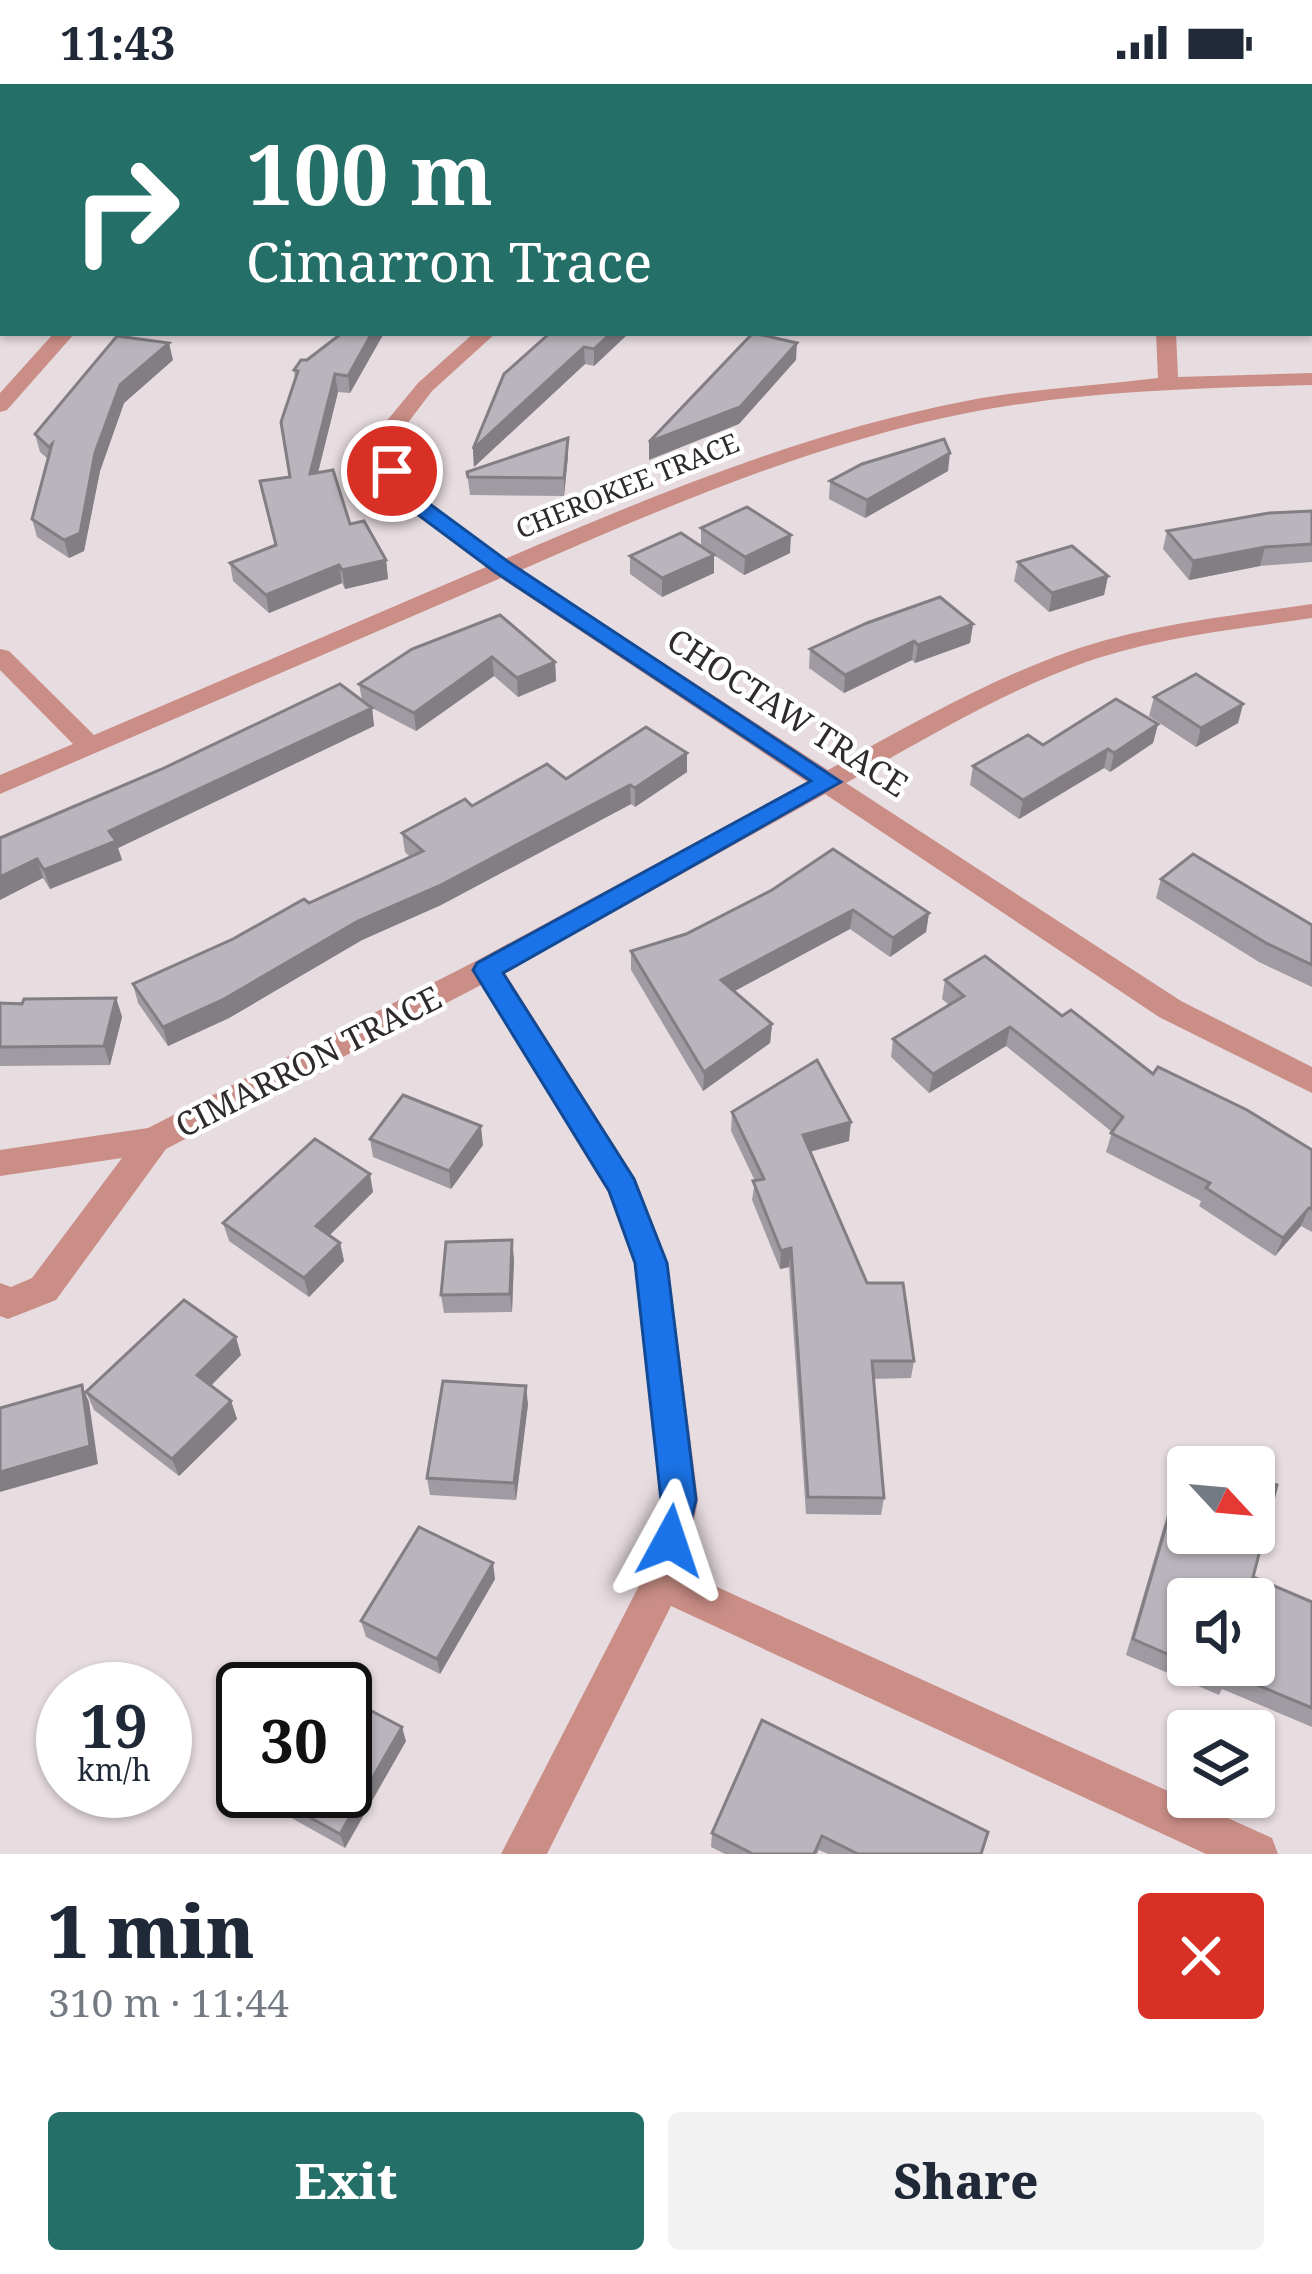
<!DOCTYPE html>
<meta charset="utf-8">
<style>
:root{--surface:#fff;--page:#f2f2f3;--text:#1f2937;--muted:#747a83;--accent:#256f69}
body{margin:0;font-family:"Noto Serif",serif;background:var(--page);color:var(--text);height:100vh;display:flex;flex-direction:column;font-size:45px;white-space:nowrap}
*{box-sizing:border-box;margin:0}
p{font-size:39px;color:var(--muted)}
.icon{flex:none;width:66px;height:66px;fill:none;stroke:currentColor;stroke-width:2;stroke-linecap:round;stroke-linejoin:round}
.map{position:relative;height:1770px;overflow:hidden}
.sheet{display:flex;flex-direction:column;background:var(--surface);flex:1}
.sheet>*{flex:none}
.top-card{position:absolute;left:0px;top:0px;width:1314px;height:252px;box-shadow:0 3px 9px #0004;background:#256f69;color:#fff;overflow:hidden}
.needle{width:78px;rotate:116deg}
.tools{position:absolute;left:1167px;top:1362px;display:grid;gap:24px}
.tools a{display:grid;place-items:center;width:108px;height:108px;border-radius:12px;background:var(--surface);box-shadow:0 3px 9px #0004;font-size:60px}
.speed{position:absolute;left:36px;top:1578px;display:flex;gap:24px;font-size:60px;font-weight:700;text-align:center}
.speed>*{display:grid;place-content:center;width:156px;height:156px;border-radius:50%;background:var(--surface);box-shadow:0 3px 9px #0004;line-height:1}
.speed small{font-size:30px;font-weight:400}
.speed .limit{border:6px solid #111;border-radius:18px;background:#fff;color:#111}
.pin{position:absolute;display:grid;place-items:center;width:102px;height:102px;color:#fff;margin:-51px;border:6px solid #fff;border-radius:50%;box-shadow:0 3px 12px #0007}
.me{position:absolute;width:132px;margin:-66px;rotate:5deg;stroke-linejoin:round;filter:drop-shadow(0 0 9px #0008)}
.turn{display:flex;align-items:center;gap:42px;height:252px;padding:0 48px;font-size:54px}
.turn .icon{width:156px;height:156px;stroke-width:2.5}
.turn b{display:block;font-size:84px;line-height:102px}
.round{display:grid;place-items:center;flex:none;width:126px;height:126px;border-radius:12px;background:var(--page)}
.head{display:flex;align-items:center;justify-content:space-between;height:204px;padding:0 48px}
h1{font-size:72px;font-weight:800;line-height:90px}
.primary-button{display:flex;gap:24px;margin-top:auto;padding:24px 48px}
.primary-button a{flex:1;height:138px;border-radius:12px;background:var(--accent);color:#fff;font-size:48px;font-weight:800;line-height:138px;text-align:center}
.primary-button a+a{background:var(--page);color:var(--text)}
.status{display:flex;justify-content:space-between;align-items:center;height:84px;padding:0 60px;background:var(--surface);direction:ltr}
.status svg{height:33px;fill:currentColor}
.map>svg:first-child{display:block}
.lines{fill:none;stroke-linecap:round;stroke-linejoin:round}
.minor{fill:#ca8e86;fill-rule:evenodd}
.major{fill:#ad433b;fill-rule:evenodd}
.wall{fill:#a09ba2;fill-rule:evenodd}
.shaded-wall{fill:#827e84}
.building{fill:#bab4bc;stroke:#827e84;stroke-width:3}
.route{fill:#1a73e8;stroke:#114b97;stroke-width:3}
.labels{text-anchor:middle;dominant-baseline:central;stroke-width:9;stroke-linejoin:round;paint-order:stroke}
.far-street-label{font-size:27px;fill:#2f2a2c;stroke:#fff}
.street-label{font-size:33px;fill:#2f2a2c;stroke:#fff}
</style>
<div class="status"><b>11:43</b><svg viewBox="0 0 49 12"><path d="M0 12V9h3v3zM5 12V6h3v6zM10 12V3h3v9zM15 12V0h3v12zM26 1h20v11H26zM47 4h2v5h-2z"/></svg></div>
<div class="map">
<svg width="1312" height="1770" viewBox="0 0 1312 1770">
<rect width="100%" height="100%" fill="#e7dce0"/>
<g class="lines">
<!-- minor -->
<g class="minor">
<polygon points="123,0 152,0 154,3 125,3"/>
<polygon points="688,0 706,0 686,3"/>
<polygon points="734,0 752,0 732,3"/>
<polygon points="1096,0 1112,0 1094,3"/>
<polygon points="1175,0 1191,0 1192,3 1176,3"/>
<polygon points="3,52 3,63 0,64 0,53"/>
<rect x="1311" y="234" width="1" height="12"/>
<polygon points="54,249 75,249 7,326 0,328 0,309"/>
<path d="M474,249H496L432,307L407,340L403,387L424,415L505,475C654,411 805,348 966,317C1028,305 1094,302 1158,294L1156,249H1176L1178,293L1312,289V301C1198,304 1080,307 967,329C811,360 665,423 521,486L828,686C905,644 984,598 1068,568C1146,540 1231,532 1312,520V534C1237,545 1158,553 1086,578C1002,608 924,656 846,699L1181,917L1312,983V1009L1159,933L825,710L505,889L635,1094L668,1179L698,1416L684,1488L1272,1754L1278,1770H1206L671,1522L547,1770H501L643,1494L660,1416L634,1179L608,1108L481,901L166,1065L56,1216L8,1235L0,1232V1199L11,1203L32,1194L122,1074L0,1092V1066L148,1044L476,877L807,698L501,494L0,710V691L73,660L0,586V565L9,567L94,651L486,483L408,425L381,387L385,339L418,299Z"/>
</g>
<!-- major -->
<g class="major">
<polygon points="552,0 582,0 584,3 554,3"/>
<polygon points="633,0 663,0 665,3 635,3"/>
<rect x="1311" y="117" width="1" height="10"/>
</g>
</g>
<!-- wall -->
<g class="wall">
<polygon points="889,0 1040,0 1037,3 906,3"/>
<polygon points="342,249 384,249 350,309 338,308 318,389 350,440 386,476 388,495 345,505 342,499 269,529 233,497 230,479 275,461 260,397 290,393 295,295 294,286"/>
<polygon points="550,249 629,249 594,282 585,280 474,383 473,365"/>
<polygon points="173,276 124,319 100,387 84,467 69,474 37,453 32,435 48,375 40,368 35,350"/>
<polygon points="568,372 564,412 470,411 467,388"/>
<polygon points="948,387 865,434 829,415 830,397"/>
<polygon points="1312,427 1312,478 1260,482 1189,496 1163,465 1167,447"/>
<polygon points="701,444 790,469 744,491 714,471 714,489 662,513 630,490 630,472 701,462"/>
<polygon points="1018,478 1108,492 1104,511 1049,528 1014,497"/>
<polygon points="973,540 970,559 915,579 912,576 844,609 809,584 810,565"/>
<polygon points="412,565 555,578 556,597 518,613 494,592 416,647 372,624 374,642 118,764 122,776 50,805 43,794 0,754 362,616 359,600"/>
<polygon points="1154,613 1243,620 1238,639 1196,663 1149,632"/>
<polygon points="1158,640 1153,659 1110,688 1104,684 1019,735 970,701 973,682 1043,661"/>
<polygon points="687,669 687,688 635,723 631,720 441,821 362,856 229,934 168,962 138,919 133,900 410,773 405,768 402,749 472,722 566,695"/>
<polygon points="1161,795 1312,841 1312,903 1259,878 1156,814"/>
<polygon points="772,806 929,829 926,848 890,873 850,845 734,907 772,940 770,959 703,1007 631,886 631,867 686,850"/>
<polygon points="945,896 1062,932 1153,990 1312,1066 1312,1148 1301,1142 1275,1172 1199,1122 1201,1117 1106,1068 1112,1048 1006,962 929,1009 891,973 893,955 949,921 942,915"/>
<polygon points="116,914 122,933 110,981 0,982 0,919"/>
<polygon points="732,1028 849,1057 810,1068 867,1199 914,1277 911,1294 873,1295 884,1414 881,1431 806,1430 789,1183 780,1185 752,1116 755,1097 731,1047"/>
<polygon points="370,1055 483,1061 451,1105 373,1073"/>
<polygon points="373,1108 329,1151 340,1159 344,1177 309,1213 229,1157 223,1139"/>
<polygon points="514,1175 512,1228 444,1229 441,1211"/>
<polygon points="241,1271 211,1302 231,1317 237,1335 179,1392 94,1326 86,1308"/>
<polygon points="528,1320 516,1416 430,1411 427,1394"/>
<path d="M1177,1404L1253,1493L1312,1518V1643L1222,1605L1219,1611L1126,1571L1170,1421ZM1188,1515L1254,1581H1188Z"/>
<polygon points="495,1495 440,1590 366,1553 361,1537"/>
<polygon points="762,1636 981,1770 828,1770 819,1766 817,1770 725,1770 711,1763 712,1749"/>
<polygon points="406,1657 345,1764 279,1727 273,1713"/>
</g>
<!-- shaded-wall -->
<g class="shaded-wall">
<polygon points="1023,0 1040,0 1037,3 1022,3"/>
<polygon points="3,228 3,249 0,252 0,231"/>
<polygon points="372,249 384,249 350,309 348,292"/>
<polygon points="611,249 629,249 594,282 594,265"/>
<polygon points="169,259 173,276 124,319 100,387 84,467 69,474 64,456 120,301"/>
<polygon points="797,259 796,276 739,340 649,376 649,358"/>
<polygon points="584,263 585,280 474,383 473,365"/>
<polygon points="335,290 338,308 313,408 310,390"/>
<polygon points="568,354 568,372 564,412 564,394"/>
<polygon points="950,369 948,387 865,434 867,416"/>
<polygon points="791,451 790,469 744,491 745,473"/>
<polygon points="1265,463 1260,482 1189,496 1193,477"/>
<polygon points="714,471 714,489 662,513 662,494"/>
<polygon points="386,476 388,495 345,505 342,486"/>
<polygon points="339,481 342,499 269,529 266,511"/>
<polygon points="1108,492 1104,511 1049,528 1052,509"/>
<polygon points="973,540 970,559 915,579 918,561"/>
<polygon points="914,557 912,576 844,609 845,591"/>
<polygon points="492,573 494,592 416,647 414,629"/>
<polygon points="555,578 556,597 518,613 517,594"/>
<polygon points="1243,620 1238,639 1196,663 1201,644"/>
<polygon points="372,624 374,642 118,764 122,776 50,805 44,786 109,747"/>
<polygon points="1158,640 1153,659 1110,688 1114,669"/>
<polygon points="1108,665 1104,684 1019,735 1023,716"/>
<polygon points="687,669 687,688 635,723 635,704"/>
<polygon points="630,701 631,720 441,821 362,856 229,934 168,962 163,943 358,837"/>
<polygon points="37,775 43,794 0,816 0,793"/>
<polygon points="853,826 850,845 720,915 721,896"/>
<polygon points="929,829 926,848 890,873 893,854"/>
<polygon points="116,914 122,933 110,981 104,962"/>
<polygon points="772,940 770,959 703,1007 704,988"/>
<polygon points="1010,943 1006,962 929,1009 933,990"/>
<polygon points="851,1038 849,1057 801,1070 803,1051"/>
<polygon points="481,1042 483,1061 451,1105 449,1087"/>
<polygon points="370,1090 373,1108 320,1161 316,1142"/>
<polygon points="1309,1124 1301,1142 1275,1172 1283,1154"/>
<polygon points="512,1156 514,1175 512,1228 510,1210"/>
<polygon points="340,1159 344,1177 309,1213 304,1194"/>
<polygon points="791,1164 789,1183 780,1185 781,1167"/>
<polygon points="236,1253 241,1271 203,1309 197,1291"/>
<polygon points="82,1301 89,1318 98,1380 0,1408 0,1388"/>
<polygon points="526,1302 528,1320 516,1416 514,1399"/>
<polygon points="231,1317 237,1335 179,1392 172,1375"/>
<polygon points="493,1479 495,1495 440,1590 437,1575"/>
<polygon points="402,1643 406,1657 345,1764 340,1750"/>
</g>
<!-- building -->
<g class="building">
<polygon points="146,0 298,0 297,3 140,3"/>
<polygon points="3,195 3,228 0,231 0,197"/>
<polygon points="342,249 372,249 348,292 335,290 310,390 333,386 350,440 364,437 386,476 342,486 339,481 266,511 230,479 276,461 260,397 290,393 281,338 298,287 294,286 301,276 307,276"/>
<polygon points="550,249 611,249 594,265 584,263 473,365 504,290"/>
<polygon points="753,249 797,259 740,323 649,358"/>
<polygon points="117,252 169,259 120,301 95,369 80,449 64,456 32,435 52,360 49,363 35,350"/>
<polygon points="568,354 564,394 468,393 467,388"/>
<polygon points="944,355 950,369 867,416 830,397 862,380"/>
<polygon points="747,423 791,451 745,473 701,444"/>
<polygon points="1312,427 1312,460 1265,463 1193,477 1167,447 1269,429"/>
<polygon points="681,449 714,471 662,494 630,472"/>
<polygon points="1072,462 1108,492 1052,509 1018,478"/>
<polygon points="940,513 973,540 918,561 914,557 845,591 810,565 867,539"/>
<polygon points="500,531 555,578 517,594 492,573 414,629 359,600 412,565"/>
<polygon points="1196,590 1243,620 1201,644 1154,613"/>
<polygon points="340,600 372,624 109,747 116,757 44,786 37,775 0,793 0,754 162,685"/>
<polygon points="1116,615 1158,640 1114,669 1108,665 1023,716 973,682 1028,651 1043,661"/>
<polygon points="646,643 687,669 635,704 630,701 439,802 358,837 224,915 163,943 133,900 233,855 304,815 309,819 423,767 402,749 465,715 472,722 547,680 566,695"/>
<polygon points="833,765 929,829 893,854 853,826 721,896 772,940 704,988 631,867 686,850 772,806"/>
<polygon points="1193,770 1312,841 1312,881 1266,859 1161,795"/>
<polygon points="985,872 1062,932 1071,926 1153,990 1158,983 1247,1026 1312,1066 1312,1125 1309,1124 1283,1154 1206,1104 1210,1099 1111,1049 1123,1033 1010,943 933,990 893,955 964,912 945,896"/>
<polygon points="116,914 104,962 0,963 0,919 22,920 24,915"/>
<polygon points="817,976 851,1038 803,1051 867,1199 903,1199 914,1277 872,1277 884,1414 808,1413 791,1164 781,1167 753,1097 764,1095 732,1028"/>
<polygon points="403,1011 481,1042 449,1087 370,1055"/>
<polygon points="315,1055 370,1090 316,1142 340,1159 304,1194 223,1139"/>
<polygon points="512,1156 510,1210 441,1211 446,1158"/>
<polygon points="184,1216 236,1253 197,1291 231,1317 172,1375 86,1308"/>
<polygon points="443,1297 526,1302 514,1399 427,1394"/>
<polygon points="82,1301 90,1362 0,1388 0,1324"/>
<polygon points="1254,1392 1277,1401 1253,1493 1312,1518 1312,1624 1229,1589 1227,1596 1193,1581 1254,1581 1254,1515 1188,1515 1188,1579 1133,1555 1177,1404 1188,1408 1188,1449 1254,1449"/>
<polygon points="419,1443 493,1479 437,1575 361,1537"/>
<polygon points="345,1613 402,1643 340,1750 273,1713 277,1707 345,1707"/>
<polygon points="762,1636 988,1748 981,1770 858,1770 822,1752 814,1770 753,1770 712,1749"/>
</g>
<!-- route -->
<polygon class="route" points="385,382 399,382 423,415 510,479 841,698 503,889 634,1095 667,1179 696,1416 683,1469 670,1474 658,1469 653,1457 661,1416 635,1179 609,1107 473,886 477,879 811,697 495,488 409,424 382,387"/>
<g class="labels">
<!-- far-street labels -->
<g class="far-street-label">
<text transform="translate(627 401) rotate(-22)">CHEROKEE TRACE</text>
</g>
<!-- street labels -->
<g class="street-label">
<text transform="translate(788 628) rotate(33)">CHOCTAW TRACE</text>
<text transform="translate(308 977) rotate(-27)">CIMARRON TRACE</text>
</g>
</g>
</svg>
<div class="tools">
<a><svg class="needle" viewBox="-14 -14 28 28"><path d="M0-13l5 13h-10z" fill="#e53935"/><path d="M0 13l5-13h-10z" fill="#747a83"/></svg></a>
<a><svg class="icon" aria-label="sound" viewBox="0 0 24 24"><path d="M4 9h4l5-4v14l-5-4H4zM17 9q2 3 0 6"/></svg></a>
<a><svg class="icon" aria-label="layers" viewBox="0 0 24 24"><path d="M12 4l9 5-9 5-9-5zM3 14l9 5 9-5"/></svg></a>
</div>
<div class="speed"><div>19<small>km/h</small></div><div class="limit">30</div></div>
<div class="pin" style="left:392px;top:387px;background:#d93025"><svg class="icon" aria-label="arrive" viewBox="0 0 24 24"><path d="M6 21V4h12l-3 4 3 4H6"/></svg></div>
<svg class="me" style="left:670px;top:1457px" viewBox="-20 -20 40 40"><path d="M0-17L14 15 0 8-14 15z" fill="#1a73e8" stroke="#fff" stroke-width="4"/></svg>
<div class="top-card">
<div class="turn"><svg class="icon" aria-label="right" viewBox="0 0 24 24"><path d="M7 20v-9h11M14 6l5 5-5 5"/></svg><div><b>100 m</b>Cimarron Trace</div></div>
</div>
</div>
<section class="sheet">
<div class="head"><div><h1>1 min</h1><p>310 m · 11:44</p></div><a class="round" style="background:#d93025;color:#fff"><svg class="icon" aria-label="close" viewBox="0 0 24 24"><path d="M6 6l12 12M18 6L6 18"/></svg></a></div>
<div class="primary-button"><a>Exit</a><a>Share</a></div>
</section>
